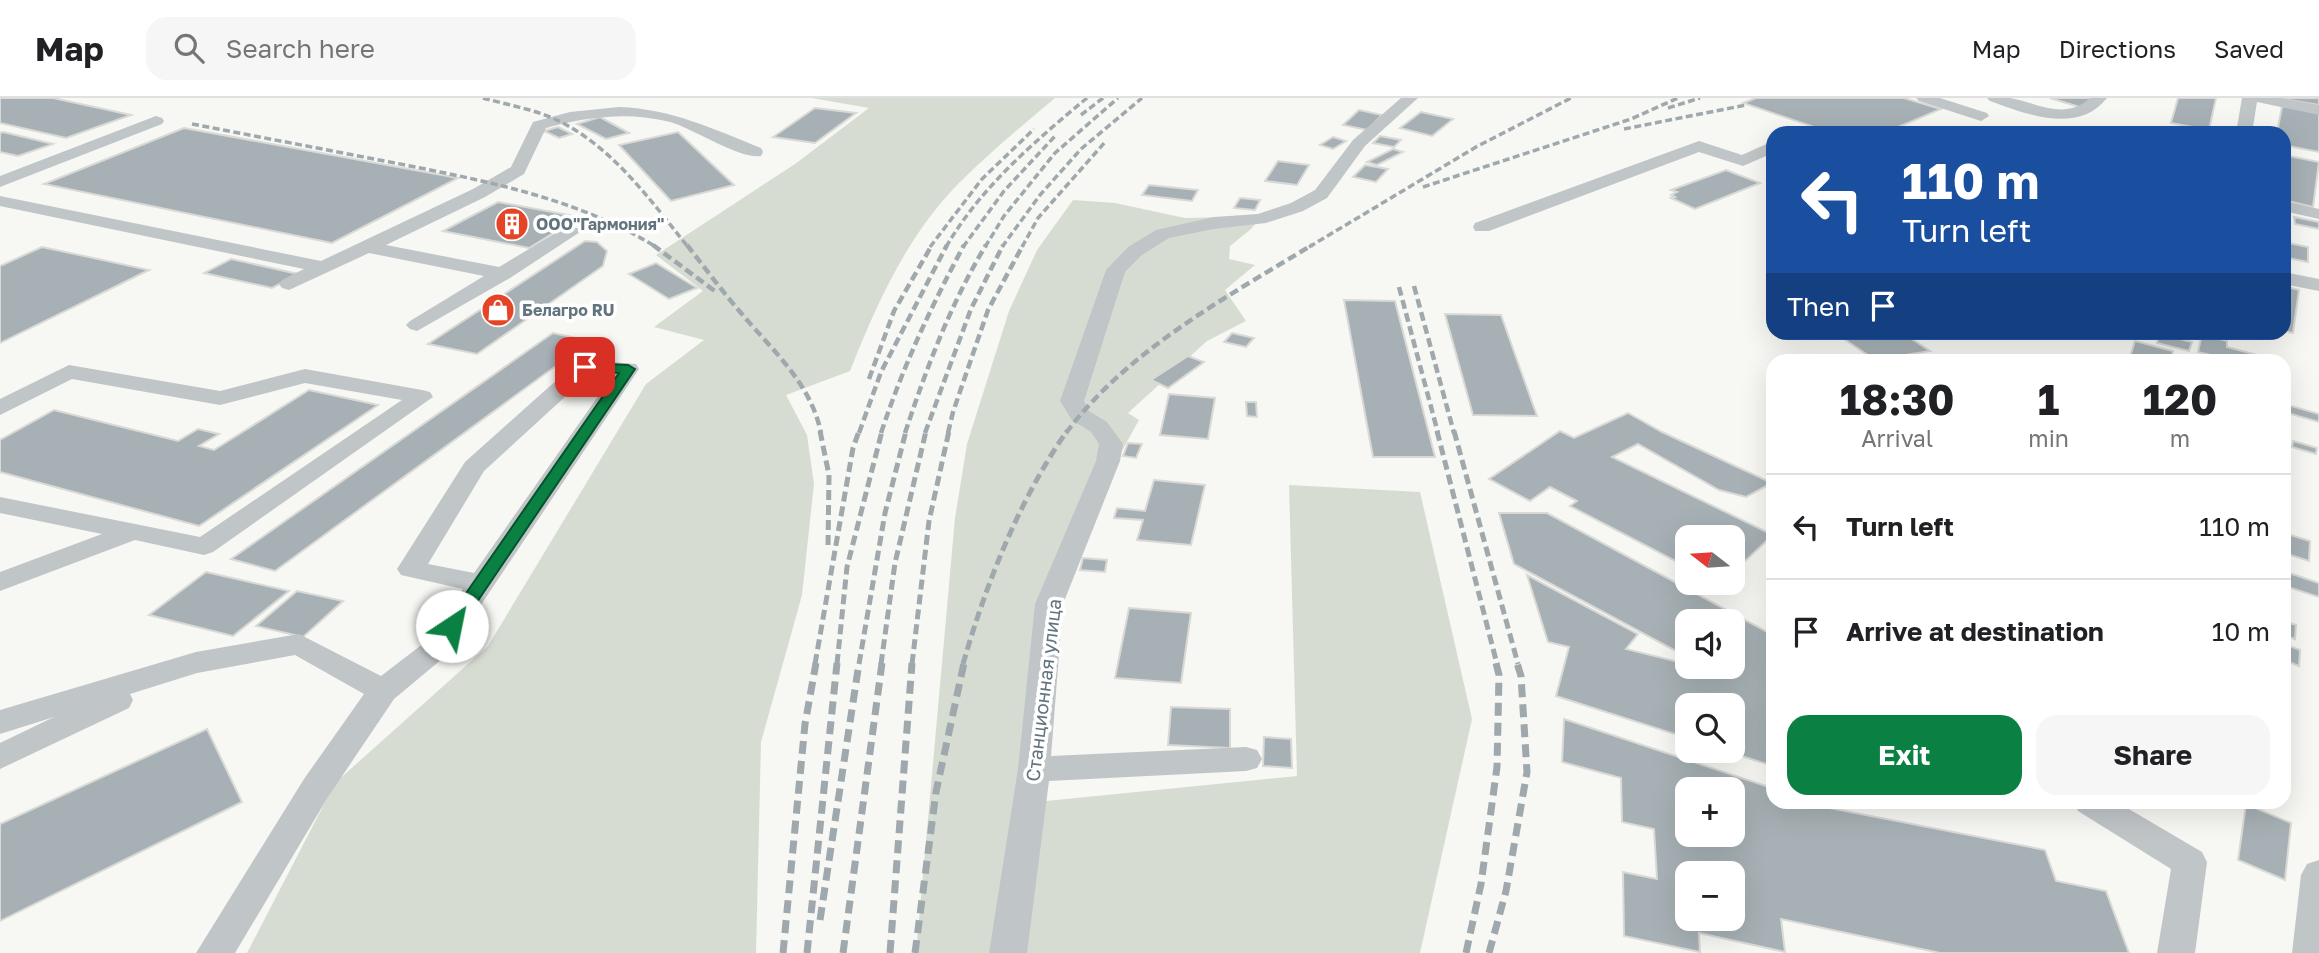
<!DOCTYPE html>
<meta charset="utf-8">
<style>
:root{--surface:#fff;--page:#f6f6f6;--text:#202124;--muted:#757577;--line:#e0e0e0;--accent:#0b8043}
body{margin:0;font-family:"Golos Text",sans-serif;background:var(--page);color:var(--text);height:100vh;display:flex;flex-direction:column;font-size:26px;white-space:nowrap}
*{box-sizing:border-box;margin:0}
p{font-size:23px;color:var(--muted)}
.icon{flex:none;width:38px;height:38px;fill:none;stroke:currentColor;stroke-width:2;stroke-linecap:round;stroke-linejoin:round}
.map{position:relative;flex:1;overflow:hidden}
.sheet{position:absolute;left:1766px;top:256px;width:525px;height:455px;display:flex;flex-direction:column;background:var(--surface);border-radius:21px;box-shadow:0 7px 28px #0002}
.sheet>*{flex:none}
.guide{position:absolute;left:1766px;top:28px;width:525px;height:214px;border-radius:21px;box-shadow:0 7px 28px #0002;background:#1a4fa0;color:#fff;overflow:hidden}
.needle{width:46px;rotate:287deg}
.buttons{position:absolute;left:1675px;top:427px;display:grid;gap:14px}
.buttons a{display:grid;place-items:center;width:70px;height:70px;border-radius:14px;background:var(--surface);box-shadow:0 7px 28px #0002;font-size:35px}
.pin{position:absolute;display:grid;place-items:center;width:60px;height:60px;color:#fff;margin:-30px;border-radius:14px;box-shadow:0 4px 10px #0006}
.me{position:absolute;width:77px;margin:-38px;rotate:34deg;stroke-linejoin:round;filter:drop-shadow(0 0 5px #0008)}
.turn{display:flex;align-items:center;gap:24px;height:147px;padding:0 21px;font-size:32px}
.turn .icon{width:91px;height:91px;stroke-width:2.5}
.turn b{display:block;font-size:49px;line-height:60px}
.then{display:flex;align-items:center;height:66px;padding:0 21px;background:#0003;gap:14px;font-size:26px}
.eta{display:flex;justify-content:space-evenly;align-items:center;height:119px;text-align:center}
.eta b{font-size:42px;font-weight:700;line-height:49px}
.cta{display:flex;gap:14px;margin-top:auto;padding:14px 21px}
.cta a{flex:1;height:80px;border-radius:21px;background:var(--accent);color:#fff;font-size:28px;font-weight:700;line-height:80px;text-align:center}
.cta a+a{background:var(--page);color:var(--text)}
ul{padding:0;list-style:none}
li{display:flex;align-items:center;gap:21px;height:105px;padding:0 21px;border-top:2px solid var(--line)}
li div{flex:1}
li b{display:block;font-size:26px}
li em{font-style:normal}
header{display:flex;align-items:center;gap:42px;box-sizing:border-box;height:98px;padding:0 35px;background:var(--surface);border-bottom:2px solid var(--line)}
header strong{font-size:33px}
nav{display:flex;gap:38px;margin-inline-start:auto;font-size:24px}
.search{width:490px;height:63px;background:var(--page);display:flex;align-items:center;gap:18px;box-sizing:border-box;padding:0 24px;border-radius:21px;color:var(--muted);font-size:26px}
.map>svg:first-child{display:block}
.green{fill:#d7dcd3}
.building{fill:#a7b1b5;stroke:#d9d9d6;stroke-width:2;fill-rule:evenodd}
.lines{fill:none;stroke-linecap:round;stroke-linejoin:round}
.minor{fill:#c0c5c8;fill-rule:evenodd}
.rail-far3{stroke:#9fa8ac;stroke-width:3.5;stroke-dasharray:7 3.5;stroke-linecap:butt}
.rail-far2{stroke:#9fa8ac;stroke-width:4.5;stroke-dasharray:9 4.5;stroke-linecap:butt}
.rail-far1{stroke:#9fa8ac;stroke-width:5;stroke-dasharray:10 5;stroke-linecap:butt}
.rail{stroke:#9fa8ac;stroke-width:7;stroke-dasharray:13 7;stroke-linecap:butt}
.route{fill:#0b8043;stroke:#07532c;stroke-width:2}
.labels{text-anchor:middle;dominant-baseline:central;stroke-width:7;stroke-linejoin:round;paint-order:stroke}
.far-poi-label{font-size:16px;font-weight:bold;fill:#62757f;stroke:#fff;text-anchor:start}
.street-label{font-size:19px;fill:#62757f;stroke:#fff}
</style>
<header>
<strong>Map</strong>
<div class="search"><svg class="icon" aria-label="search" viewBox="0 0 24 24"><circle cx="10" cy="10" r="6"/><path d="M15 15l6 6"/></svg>Search here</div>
<nav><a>Map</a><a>Directions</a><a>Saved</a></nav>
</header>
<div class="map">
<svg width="2319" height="855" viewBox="0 0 2319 855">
<rect width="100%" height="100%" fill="#f7f7f4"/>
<!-- green -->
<g class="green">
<path d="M812,0H1055C1023,27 989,55 959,85C907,138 877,205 850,273L786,297L807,337L814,386L802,497L761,644L756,855H247L335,685L488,548L646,286L704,242L654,229L703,193L656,157L795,66L869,10Z"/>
<polygon points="1073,102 1115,105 1185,120 1262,118 1251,131 1230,148 1229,161 1255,167 1225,192 1246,223 1207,243 1128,315 1139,322 1119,358 1061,504 1046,703 1297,678 1289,387 1420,394 1472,621 1420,855 916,855 955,420 967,346 1009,213 1037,152"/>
</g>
<!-- building -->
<g class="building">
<polygon points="0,0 53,0 131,17 66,40 0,25"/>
<polygon points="1756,0 1904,0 1941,11 1884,35 1832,35 1743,5"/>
<polygon points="2050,0 2092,0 2083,10"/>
<polygon points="2178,0 2216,0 2209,32 2171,25"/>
<polygon points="2319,0 2319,7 2283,1 2283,0"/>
<polygon points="2282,8 2319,14 2319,54 2284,47 2284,35 2277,35"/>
<polygon points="815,10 856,15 815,45 773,39"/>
<polygon points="1359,12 1382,17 1367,32 1343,27"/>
<polygon points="1421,14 1453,21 1432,38 1400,30"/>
<polygon points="600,19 629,35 606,41 577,26"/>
<polygon points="558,29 572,36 559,40 544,33"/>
<polygon points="184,30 458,80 332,145 44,86"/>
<polygon points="3,34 53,46 18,58 0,54 0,35"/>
<polygon points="678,34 734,87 671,103 619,47"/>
<polygon points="1380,38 1401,42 1394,49 1373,45"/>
<polygon points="1333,39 1346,43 1333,51 1320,47"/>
<polygon points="1393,51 1403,54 1377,67 1367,64"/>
<polygon points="2284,57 2319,64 2313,109 2284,102"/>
<polygon points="1278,63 1309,67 1297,87 1265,83"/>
<polygon points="1365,67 1388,71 1376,84 1353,79"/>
<polygon points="1726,72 1760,85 1695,111 1671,100 1675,99 1671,97 1677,94 1671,92"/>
<polygon points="1149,87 1198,92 1192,103 1142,97"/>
<polygon points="1240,100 1260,102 1255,112 1234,110"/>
<polygon points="498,104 579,119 529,150 443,133"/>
<polygon points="2294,119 2319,124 2319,131 2295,126"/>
<polygon points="585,143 597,144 607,153 603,168 477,256 428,246"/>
<polygon points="2284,144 2308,149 2308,164 2284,159"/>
<polygon points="42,149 149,172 0,245 0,168"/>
<polygon points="231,161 298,176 272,190 204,175"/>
<polygon points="656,165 697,190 669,201 629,176"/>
<polygon points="2284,188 2299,192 2293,235 2284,233"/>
<polygon points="1344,202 1395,203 1435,359 1373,359"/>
<polygon points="1445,216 1501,217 1537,318 1473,317"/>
<polygon points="1834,234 1901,234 1930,253 1875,262"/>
<polygon points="553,235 590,243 275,473 231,461"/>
<polygon points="1232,235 1254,240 1246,249 1224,244"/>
<polygon points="2159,236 2192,244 2189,253 2157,245"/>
<polygon points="2202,236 2227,243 2227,249 2265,259 2265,262 2218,262 2219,259 2198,254"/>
<polygon points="2135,243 2173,253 2171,262 2158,259 2157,262 2129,262"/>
<polygon points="1188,258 1204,264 1168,290 1151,282"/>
<polygon points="309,292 378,307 199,428 0,374 0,342 54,312 178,343 198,331 219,336 199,348 214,352"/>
<polygon points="1169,296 1215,300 1208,341 1160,337"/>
<polygon points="1246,304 1256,304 1257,319 1247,318"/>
<polygon points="2284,306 2319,316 2319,324 2284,314"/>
<polygon points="1628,315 1662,334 1772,385 1746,399 1719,392 1638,346 1612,359 1773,437 1732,475 1732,439 1687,439 1687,469 1570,408 1577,403 1550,389 1530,403 1489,381 1560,333 1574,340"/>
<polygon points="2293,343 2317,350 2316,356 2292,349"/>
<polygon points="1128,345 1142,346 1136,360 1123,358"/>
<polygon points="1154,382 1205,387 1191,447 1137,442 1143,422 1114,420 1117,410 1145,413"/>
<polygon points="1499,415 1547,415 1773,537 1773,668 1726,653 1732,653 1732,607 1687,607 1687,640 1556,598 1569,549 1548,544 1527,477 1638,536 1626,551 1687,566 1687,569 1732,569 1732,523 1687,523 1687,559 1514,466"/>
<polygon points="2284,435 2310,443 2309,463 2284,455"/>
<polygon points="1083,460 1107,462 1105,474 1080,472"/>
<polygon points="206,474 289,493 233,538 149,517"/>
<polygon points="2289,475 2319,485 2319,499 2288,489"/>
<polygon points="297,493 343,503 303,539 256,528"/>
<polygon points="1129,510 1191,515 1181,585 1115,580"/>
<polygon points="2284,523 2296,527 2295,541 2284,537"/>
<polygon points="2284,546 2300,552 2299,568 2284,562"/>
<polygon points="1171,609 1230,611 1230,650 1168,647"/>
<path d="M1564,621L1772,690L1773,704H1799L2045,752L2056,783L2106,793L2129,855H1940L1781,821L1785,854L1699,835L1700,854L1624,838L1623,774L1657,781L1654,731L1622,724L1621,680L1562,664ZM1687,691H1732V737H1687ZM1687,775H1732V821H1687Z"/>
<polygon points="207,631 242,704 0,823 0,726"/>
<polygon points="1264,639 1291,641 1292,670 1263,668"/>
<polygon points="2246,706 2291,725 2285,782 2238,762"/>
</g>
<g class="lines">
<!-- minor -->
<g class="minor">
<polygon points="1401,0 1418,0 1365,48 1327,100 1303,113 1266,125 1214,131 1169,140 1142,157 1125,174 1084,303 1089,313 1107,324 1123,346 1120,363 1063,506 1051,658 1246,649 1257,652 1262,661 1257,670 1246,673 1049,683 1027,855 989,855 1018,671 1035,506 1096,363 1099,346 1091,334 1072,322 1060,303 1106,172 1128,149 1156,132 1214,119 1258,116 1291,105 1315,92 1353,42"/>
<polygon points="1916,0 1940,0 1987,15 1989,18 1981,23 1919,3"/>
<path d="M1987,0C1995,0 2003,0 2010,0C2038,5 2065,23 2090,0H2107C2078,37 2026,16 1990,3Z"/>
<polygon points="2242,0 2281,0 2319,7 2319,17 2257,4 2252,35 2236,35"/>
<path d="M619,9C672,11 713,31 761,50L763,54L761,58C741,62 692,30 670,24C629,13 585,19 546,30L524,76L485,99L386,147L499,169L564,130H578L580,134L510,180L417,233L410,231L406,227L410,223L484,178L369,155L289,192L282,190L279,186L282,182L304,171L0,108V98L321,163L473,91L511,69L533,24L570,14Z"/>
<polygon points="156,18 162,20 164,23 162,26 0,89 0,78"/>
<polygon points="1699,43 1742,57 1773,43 1773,55 1743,68 1699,54 1489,133 1475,133 1473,129 1475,125"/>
<polygon points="2284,103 2319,111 2319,121 2284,113"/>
<polygon points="2284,174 2319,181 2319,193 2284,186"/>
<path d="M585,262L636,266L639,271L448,556L394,601L328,699L235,855H196L304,681L364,596L295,557L197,575L130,596L133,602L129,610L0,671V645L54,619L0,636V612L196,554L299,536L381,578L428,542L463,491L401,477L397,471L465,364L577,264ZM590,276L613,277L474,475L428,466L484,373Z"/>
<polygon points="69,267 220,293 305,271 422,292 430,294 433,299 213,454 204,457 135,442 0,493 0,474 102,436 0,415 0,399 200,439 402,302 305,285 220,307 72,281 0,317 0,301"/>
<polygon points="2073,704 2117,704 2202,754 2207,764 2195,855 2157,855 2171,771 2078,713"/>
<polygon points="2319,762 2319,855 2292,855 2301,777 2307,766"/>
</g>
<!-- rail-far3 -->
<g class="rail-far3">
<path d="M483,0C508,7 538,12 561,24C614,51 652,104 688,149"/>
<polyline points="1668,10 1700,0"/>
<polyline points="1081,17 1103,0"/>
<path d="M192,26C260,39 327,52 395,65C486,83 577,100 656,149"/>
<polyline points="1624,31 1746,7"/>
<polyline points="1423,89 1631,21 1678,0"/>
<polyline points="930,149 982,81 1034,31"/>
<path d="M946,149C980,90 1035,43 1087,0"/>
<polyline points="963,149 1004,93 1056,37"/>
<polyline points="985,149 1004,118 1055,55 1118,0"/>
<polyline points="1002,149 1040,97 1081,51 1142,0"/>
<polyline points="1022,149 1038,120 1106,43"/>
<polyline points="1309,149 1476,49 1571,0"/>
</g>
<!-- rail-far2 -->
<g class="rail-far2">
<polyline points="653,147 716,194"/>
<path d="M687,147C705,170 722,193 741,215C772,252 811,285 821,335"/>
<polyline points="1414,188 1454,335"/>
<polyline points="1399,189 1438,335"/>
<polyline points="869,281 894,213 932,147"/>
<polyline points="859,335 881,274 947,147"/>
<path d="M881,335C904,266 930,211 964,147"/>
<path d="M905,335C927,269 950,207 986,147"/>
<polyline points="925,335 971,211 1003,147"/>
<polyline points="948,335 953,314 988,212 1023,147"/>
<path d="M1066,335C1128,252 1225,200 1312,147"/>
</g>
<!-- rail-far1 -->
<g class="rail-far1">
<polyline points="820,333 829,377 828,449"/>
<polyline points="1437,333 1497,566"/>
<polyline points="1454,333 1518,566"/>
<polyline points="815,566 853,350 859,333"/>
<polyline points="837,566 847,469 882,333"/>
<polyline points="859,566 885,415 906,333"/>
<polyline points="881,566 895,465 926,333"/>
<polyline points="912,566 929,423 949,333"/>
<path d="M963,566C986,486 1019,402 1067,333"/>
</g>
<!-- rail -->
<g class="rail">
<polyline points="820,822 859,565"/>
<polyline points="783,855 805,626 816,565"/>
<polyline points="807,855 837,565"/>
<polyline points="843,855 882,565"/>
<polyline points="890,855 912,565"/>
<polyline points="915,855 936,694 964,565"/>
<polyline points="1466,855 1481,786 1497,669 1499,577 1496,565"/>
<polyline points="1489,855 1506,793 1527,674 1521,578 1517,565"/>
</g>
</g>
<!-- route -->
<polygon class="route" points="585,265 628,267 635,271 458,532 446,532 443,528 446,524 619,275 580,272 580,266"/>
<!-- icons -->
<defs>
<symbol id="building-disc" viewBox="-11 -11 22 22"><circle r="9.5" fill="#e54526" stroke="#fff"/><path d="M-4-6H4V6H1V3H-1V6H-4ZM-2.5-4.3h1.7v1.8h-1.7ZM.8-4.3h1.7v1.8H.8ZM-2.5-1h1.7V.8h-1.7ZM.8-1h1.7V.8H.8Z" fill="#fff"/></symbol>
<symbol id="shop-disc" viewBox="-11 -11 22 22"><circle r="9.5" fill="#e54526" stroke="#fff"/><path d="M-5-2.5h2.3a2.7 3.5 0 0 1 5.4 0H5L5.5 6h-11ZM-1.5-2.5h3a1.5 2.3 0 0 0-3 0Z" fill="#fff"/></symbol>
</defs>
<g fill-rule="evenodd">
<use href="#building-disc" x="493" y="107" width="38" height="38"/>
<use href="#shop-disc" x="479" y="193" width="38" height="38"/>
</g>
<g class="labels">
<!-- far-poi labels -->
<g class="far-poi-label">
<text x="536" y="126">ООО"Гармония"</text>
<text x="522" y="212">Белагро RU</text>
</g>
<!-- street labels -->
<g class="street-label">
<text transform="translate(1043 592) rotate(-83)">Станционная улица</text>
</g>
</g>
</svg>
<div class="buttons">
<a><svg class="needle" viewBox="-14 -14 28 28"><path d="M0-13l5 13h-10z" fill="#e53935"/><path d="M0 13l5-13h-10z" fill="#757577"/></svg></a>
<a><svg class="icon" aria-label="sound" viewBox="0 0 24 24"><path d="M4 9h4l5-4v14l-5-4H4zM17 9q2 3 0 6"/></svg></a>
<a><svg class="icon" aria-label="search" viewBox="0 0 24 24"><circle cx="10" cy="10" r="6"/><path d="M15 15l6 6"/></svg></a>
<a>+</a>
<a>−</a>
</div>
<div class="pin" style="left:585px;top:269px;background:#d93025"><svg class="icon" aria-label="arrive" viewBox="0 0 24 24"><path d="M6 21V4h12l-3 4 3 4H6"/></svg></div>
<svg class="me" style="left:452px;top:528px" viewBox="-20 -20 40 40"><circle r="19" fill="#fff"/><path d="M0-13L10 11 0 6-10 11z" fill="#0b8043"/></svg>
<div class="guide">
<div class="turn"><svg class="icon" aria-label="left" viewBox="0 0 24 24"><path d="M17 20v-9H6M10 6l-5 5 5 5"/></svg><div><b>110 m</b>Turn left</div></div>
<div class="then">Then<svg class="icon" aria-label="arrive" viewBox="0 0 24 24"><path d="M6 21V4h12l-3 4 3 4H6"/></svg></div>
</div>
<section class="sheet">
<div class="eta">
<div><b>18:30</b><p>Arrival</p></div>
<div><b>1</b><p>min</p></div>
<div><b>120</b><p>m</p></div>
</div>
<ul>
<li><svg class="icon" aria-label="left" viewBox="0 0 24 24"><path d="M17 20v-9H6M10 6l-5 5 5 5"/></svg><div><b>Turn left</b></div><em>110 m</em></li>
<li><svg class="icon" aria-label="arrive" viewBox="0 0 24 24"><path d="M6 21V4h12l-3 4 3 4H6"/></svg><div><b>Arrive at destination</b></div><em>10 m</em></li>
</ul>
<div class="cta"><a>Exit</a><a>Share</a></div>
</section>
</div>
